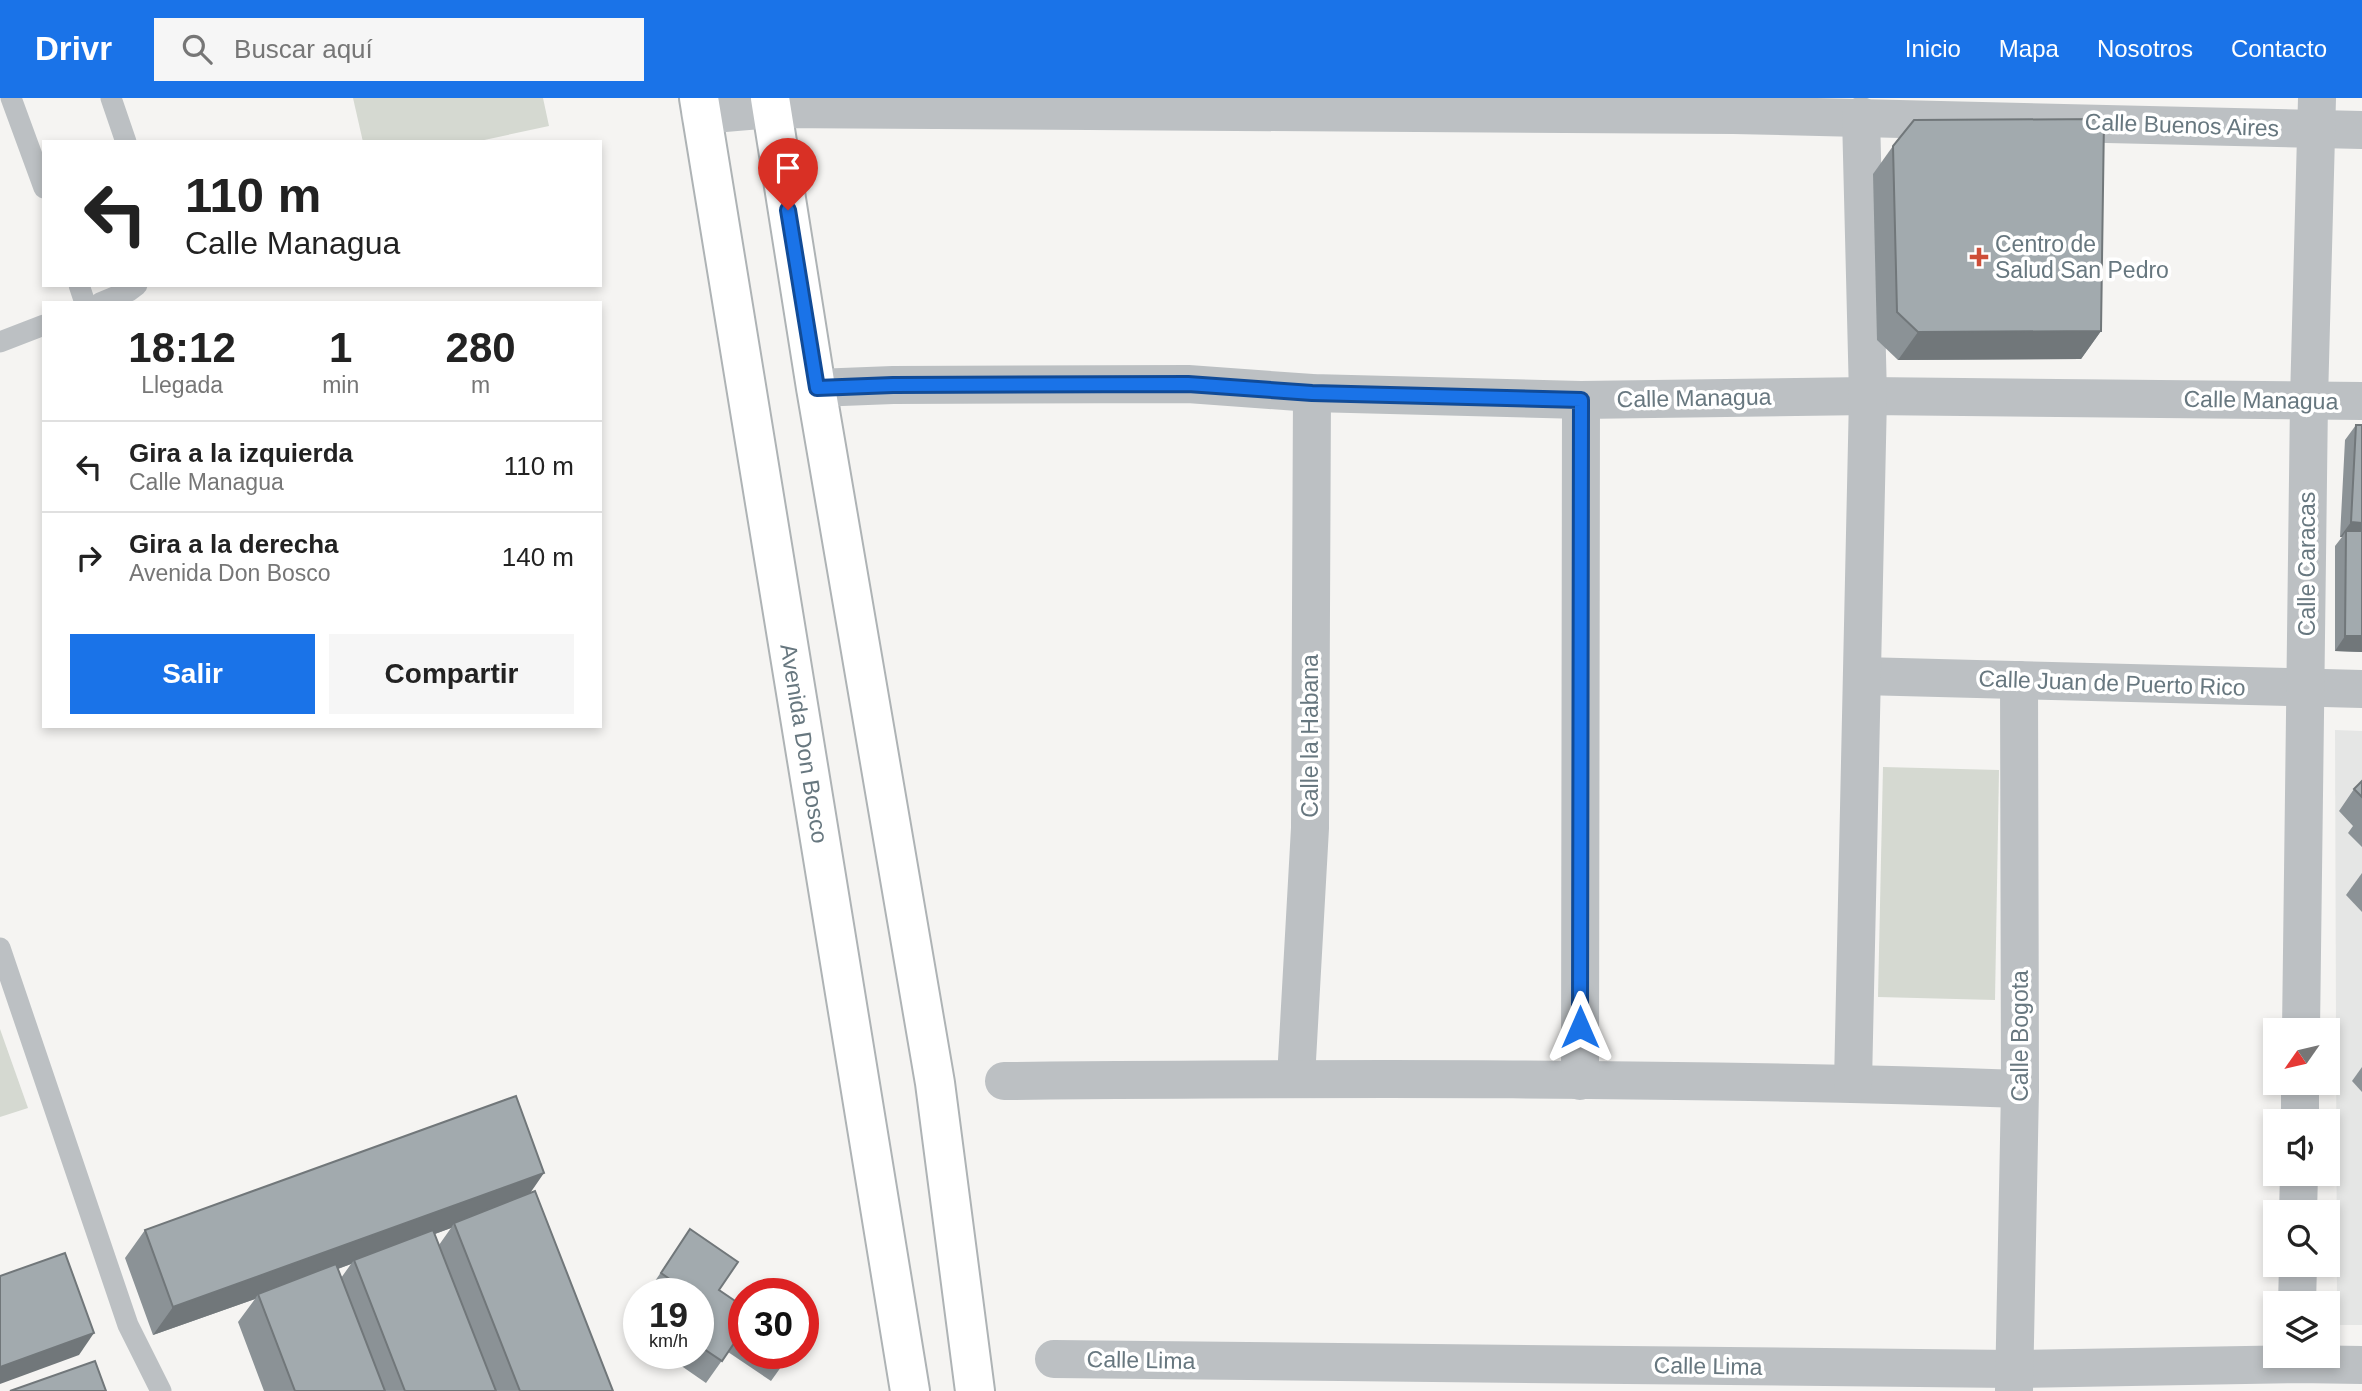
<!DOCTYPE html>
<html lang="es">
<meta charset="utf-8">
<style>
:root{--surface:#fff;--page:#f6f6f6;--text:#222;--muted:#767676;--line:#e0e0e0;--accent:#1a73e8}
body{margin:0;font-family:Arial,sans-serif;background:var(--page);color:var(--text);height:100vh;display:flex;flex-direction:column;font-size:26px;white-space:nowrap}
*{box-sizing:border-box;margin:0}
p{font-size:23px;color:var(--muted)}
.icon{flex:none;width:38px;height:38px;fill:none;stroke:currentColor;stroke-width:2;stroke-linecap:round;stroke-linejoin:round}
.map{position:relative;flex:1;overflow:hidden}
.side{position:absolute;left:42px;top:203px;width:560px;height:427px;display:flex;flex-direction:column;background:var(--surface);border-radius:0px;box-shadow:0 4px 10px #0003}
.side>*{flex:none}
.top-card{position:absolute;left:42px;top:42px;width:560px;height:147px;border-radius:0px;box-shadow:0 4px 10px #0003;background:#fff;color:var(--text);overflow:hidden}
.needle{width:46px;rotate:236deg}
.tools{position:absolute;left:2263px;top:920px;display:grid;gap:14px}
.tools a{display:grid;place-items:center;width:77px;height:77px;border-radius:0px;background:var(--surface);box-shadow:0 4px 10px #0003;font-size:35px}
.speed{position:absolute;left:623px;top:1180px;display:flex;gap:14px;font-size:35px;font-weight:700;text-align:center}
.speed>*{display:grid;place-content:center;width:91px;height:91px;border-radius:50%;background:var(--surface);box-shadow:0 4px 10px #0003;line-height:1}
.speed small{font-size:18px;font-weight:400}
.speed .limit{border:10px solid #d22;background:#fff;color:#111}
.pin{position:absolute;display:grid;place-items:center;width:60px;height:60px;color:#fff;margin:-72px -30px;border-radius:50% 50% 50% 0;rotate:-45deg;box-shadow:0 0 7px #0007}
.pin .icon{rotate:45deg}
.me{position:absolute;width:77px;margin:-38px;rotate:0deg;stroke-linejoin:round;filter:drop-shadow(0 0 5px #0008)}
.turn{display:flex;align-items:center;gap:24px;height:147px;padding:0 28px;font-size:32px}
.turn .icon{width:91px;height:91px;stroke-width:2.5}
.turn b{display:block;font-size:49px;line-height:60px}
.eta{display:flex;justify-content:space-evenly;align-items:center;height:119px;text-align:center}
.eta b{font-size:42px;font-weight:700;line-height:49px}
.button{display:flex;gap:14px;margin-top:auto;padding:14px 28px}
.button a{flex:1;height:80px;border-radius:0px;background:var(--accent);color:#fff;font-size:28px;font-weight:700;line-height:80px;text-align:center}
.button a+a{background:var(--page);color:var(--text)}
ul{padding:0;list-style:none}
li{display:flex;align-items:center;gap:21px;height:91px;padding:0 28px;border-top:2px solid var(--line)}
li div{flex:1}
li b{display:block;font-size:26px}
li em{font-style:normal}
header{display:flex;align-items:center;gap:42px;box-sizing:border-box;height:98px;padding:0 35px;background:var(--accent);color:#fff}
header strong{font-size:33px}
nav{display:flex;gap:38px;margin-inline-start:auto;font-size:24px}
.search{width:490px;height:63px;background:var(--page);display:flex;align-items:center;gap:18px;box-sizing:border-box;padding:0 24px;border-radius:0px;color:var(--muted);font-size:26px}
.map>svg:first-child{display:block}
.built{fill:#e5e6e5}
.green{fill:#d5d9d1}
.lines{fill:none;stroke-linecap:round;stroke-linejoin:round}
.primary-casing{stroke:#aeb3b5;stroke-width:42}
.lane{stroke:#bcc0c3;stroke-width:21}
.street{stroke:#bcc0c3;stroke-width:38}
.primary{stroke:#fff;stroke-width:38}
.wall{fill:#8b9296;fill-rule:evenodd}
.shaded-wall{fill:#71777a}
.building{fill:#a2aaae;stroke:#71777a;stroke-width:2}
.route-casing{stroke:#114b97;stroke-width:18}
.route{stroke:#1a73e8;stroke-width:12}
.poi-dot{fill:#ce4e38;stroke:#fff;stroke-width:2.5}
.labels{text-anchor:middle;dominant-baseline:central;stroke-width:7;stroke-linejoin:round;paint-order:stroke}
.street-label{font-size:23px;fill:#67777f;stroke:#fff}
.poi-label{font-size:23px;fill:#67777f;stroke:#fff;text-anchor:start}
</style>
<header>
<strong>Drivr</strong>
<div class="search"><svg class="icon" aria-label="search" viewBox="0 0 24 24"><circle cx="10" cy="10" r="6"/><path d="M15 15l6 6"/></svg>Buscar aquí</div>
<nav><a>Inicio</a><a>Mapa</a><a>Nosotros</a><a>Contacto</a></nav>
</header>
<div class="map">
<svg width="2362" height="1293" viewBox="0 0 2362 1293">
<rect width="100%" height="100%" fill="#f5f4f2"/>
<!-- built -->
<polygon class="built" points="2335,632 2362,633 2362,1227 2337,1227"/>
<!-- green -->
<g class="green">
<polygon points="353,0 543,0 549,28 475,44 363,44"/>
<polygon points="1883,669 1999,672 1995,902 1878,899"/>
<polygon points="0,931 28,1010 0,1019"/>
</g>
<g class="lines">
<defs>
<g id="primary">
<path id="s1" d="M699,0L910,1293"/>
<polyline points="770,0 816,290 935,985 975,1293"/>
</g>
</defs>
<!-- primary casing -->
<use href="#primary" class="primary-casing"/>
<!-- lane -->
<g class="lane">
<polyline points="11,0 44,90"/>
<polyline points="111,0 126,44"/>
<polyline points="79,187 85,205"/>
<polyline points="100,205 129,193 137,187"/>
<polyline points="0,244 44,227"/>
<polyline points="0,850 128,1227 161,1293"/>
</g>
<!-- street -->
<g class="street">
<polyline points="701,17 771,11 1733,17 2362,32"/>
<polyline points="816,290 893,287 1188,286 1312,295 1581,302 1868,298 2362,303"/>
<polyline points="1862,578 2362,591"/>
<polyline points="2301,933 2309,302 2317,0"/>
<polyline points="1296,980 1310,730 1312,295"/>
<path d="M1004,983C1343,980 1682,979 2020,991"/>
<polyline points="1580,983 1581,302"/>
<polyline points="1853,985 1868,298 1861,18"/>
<polyline points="2300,1024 2300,985"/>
<polyline points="2298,1115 2299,1076"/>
<polyline points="2297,1206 2298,1167"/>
<polyline points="1054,1261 2013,1271 2296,1266 2362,1267"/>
<polyline points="2014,1293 2020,991 2019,582"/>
</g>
<!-- primary -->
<use href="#primary" class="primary"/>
</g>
<!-- wall -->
<g class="wall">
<polygon points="1893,48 2101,233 2081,261 1898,262 1877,242 1873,76"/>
<polygon points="2356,327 2362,327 2362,554 2335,553 2335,448 2342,439 2340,439 2345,342"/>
<polygon points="2362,683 2362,749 2348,735 2353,728 2339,713 2354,691"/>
<polygon points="2362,775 2362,814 2346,797"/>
<polygon points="2362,969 2362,994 2352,983"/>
<path d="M529,1096L613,1293H264L238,1224L255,1201L153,1237L125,1160L145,1132ZM451,1130L439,1147L435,1136ZM351,1166L341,1180L338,1171Z"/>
<polygon points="690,1131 719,1192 744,1209 744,1255 791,1255 771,1283 728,1254 706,1285 667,1258 669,1255 698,1255 698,1195 647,1195"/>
</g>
<!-- shaded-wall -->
<g class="shaded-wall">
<polygon points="2101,233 2081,261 1898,262 1918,234"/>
<polygon points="2351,424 2362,425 2362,440 2346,433 2342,439 2340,439"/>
<polygon points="2345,538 2362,538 2362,554 2335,553"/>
<polygon points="544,1075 524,1104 454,1125 451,1130 355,1165 354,1162 351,1166 259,1199 258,1196 255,1201 153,1237 173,1209"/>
<polygon points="94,1235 79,1257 0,1286 0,1269"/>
</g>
<!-- building -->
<g class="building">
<polygon points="2104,21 2101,233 1918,234 1897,214 1893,48 1914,22"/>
<polygon points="2356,327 2362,327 2362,425 2351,424"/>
<polygon points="2346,433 2362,433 2362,538 2345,538"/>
<polygon points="2362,683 2362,699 2354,691"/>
<polygon points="516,998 544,1075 173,1209 145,1132"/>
<polygon points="535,1093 613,1293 520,1293 454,1125"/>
<polygon points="690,1131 738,1164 719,1192 744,1209 744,1232 743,1232 722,1263 698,1247 698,1212 703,1204 698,1200 698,1195 690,1195 661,1175"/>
<polygon points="433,1132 496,1293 405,1293 354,1162"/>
<polygon points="65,1155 94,1235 0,1269 0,1178"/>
<polygon points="336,1166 385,1293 295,1293 258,1196"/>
<polygon points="772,1187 785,1195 767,1195"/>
<polygon points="803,1208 816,1217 803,1236"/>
<polygon points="777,1255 791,1255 787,1261"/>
<polygon points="95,1263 106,1293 10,1293"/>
</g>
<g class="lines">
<defs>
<polyline id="route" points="788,112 817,290 893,287 1188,286 1312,295 1581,302 1580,929"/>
</defs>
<!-- route casing -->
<use href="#route" class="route-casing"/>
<!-- route -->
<use href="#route" class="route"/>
</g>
<!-- markers -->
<path class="poi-dot" d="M1975.5 148.5h7v7h7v7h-7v7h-7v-7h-7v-7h7z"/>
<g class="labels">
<!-- street labels -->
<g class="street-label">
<text transform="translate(2182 27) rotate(2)">Calle Buenos Aires</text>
<text transform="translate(1694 300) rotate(-1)">Calle Managua</text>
<text transform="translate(2261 302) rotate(1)">Calle Managua</text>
<text transform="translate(2307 466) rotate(-90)">Calle Caracas</text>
<text transform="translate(2112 585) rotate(2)">Calle Juan de Puerto Rico</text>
<text transform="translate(1310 638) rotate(-90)">Calle la Habana</text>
<text stroke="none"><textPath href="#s1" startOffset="654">Avenida Don Bosco</textPath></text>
<text transform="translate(2020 938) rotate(-90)">Calle Bogota</text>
<text transform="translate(1141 1262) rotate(1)">Calle Lima</text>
<text transform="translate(1708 1268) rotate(1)">Calle Lima</text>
</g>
<!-- poi labels -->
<g class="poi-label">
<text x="1995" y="146">Centro de<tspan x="1995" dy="26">Salud San Pedro</tspan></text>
</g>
</g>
</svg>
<div class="tools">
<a><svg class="needle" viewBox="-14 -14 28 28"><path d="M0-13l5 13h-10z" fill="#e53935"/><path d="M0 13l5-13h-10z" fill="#767676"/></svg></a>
<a><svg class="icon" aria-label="sound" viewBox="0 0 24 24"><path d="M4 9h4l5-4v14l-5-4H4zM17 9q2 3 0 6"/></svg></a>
<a><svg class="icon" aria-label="search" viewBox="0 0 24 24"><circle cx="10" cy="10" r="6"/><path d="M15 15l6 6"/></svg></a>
<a><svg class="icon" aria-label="layers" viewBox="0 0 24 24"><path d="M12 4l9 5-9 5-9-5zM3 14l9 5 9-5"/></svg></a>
</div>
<div class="speed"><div>19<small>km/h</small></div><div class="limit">30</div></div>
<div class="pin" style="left:788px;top:112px;background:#d93025"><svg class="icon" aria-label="arrive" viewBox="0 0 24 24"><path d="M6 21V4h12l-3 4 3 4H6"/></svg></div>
<svg class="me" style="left:1580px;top:929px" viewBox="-20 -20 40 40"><path d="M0-17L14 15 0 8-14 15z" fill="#1a73e8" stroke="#fff" stroke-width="4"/></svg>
<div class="top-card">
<div class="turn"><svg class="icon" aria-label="left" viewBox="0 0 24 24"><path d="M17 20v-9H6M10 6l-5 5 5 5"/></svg><div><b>110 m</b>Calle Managua</div></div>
</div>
<section class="side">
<div class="eta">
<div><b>18:12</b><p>Llegada</p></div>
<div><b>1</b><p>min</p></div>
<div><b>280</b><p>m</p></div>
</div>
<ul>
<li><svg class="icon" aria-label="left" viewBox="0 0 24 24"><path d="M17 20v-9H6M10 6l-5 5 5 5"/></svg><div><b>Gira a la izquierda</b><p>Calle Managua</p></div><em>110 m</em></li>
<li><svg class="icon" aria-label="right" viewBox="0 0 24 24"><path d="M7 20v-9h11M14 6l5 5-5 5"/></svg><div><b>Gira a la derecha</b><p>Avenida Don Bosco</p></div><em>140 m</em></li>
</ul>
<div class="button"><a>Salir</a><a>Compartir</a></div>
</section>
</div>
